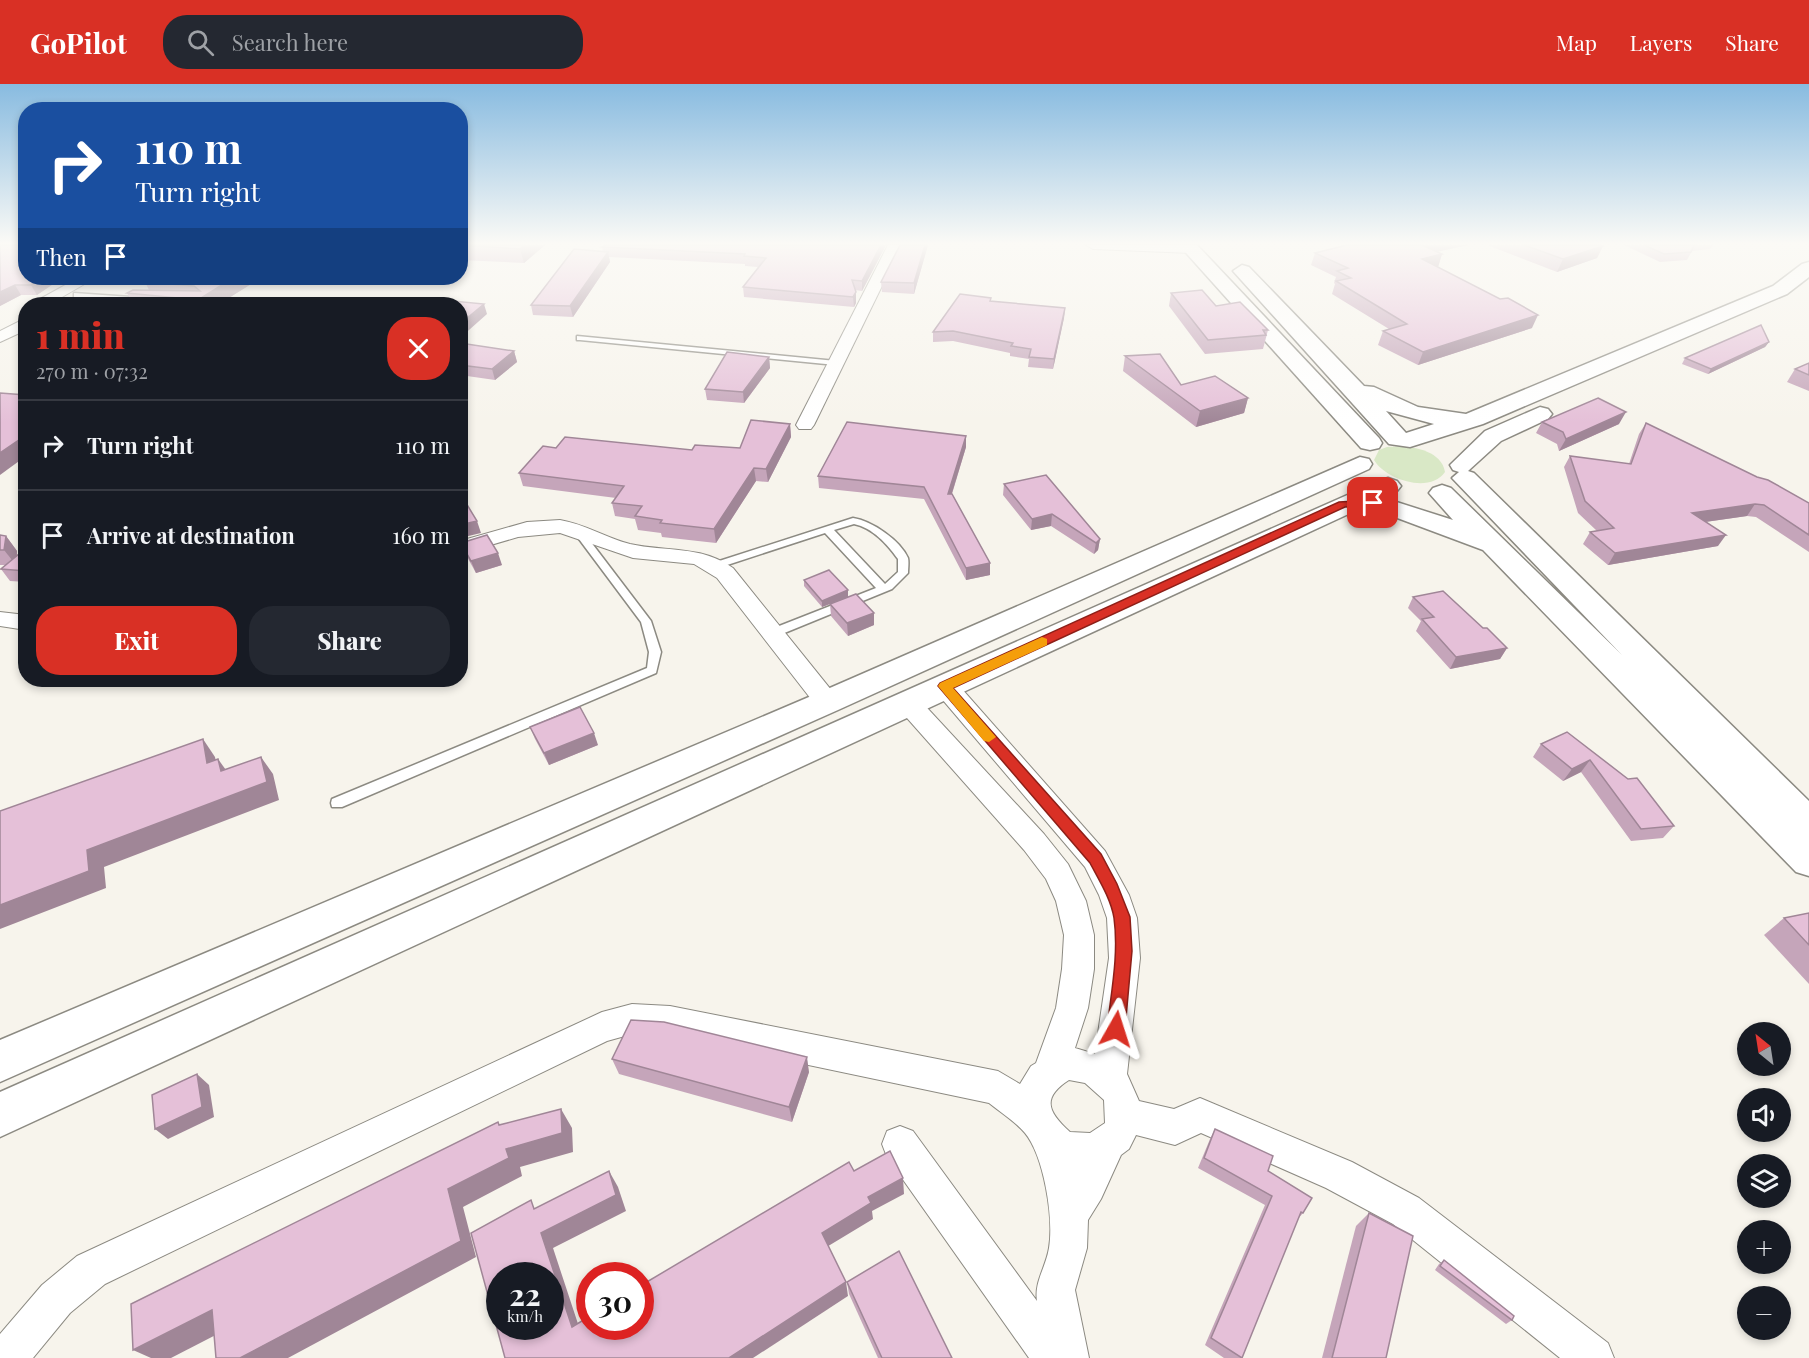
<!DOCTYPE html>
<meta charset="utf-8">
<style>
:root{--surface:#171b24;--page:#242831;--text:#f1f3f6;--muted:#9ea1a6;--line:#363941;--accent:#d93025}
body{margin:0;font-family:"Playfair Display",serif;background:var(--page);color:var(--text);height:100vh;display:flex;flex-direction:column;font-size:22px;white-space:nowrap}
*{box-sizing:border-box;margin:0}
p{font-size:20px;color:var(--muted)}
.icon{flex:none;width:33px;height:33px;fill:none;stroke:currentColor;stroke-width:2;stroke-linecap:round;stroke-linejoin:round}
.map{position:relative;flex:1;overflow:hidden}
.panel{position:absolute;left:18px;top:213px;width:450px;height:390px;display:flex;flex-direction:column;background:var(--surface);border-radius:24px;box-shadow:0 3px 9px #0003}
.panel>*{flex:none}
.hud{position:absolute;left:18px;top:18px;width:450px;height:183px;border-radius:24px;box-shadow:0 3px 9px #0003;background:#1a4fa0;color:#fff;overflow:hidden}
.needle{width:39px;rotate:330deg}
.tools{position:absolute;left:1737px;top:938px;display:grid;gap:12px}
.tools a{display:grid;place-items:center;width:54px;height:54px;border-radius:50%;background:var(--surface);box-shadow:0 3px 9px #0003;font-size:30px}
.speed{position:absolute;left:486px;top:1178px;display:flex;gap:12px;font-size:30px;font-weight:700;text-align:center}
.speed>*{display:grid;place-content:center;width:78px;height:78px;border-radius:50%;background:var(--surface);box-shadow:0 3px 9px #0003;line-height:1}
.speed small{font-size:15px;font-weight:400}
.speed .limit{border:9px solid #d22;background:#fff;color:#111}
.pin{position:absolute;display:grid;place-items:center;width:51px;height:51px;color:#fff;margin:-26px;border-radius:12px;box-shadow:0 3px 9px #0006}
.me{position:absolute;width:66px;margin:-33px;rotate:6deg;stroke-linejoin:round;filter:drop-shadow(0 0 4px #0008)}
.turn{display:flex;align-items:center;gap:21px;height:126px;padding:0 18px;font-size:27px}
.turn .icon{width:78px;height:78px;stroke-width:2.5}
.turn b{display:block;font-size:42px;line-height:51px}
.then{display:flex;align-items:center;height:57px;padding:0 18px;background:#0003;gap:12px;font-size:22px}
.round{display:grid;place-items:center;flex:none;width:63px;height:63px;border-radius:24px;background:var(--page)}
.headline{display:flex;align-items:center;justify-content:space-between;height:102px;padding:0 18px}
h1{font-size:36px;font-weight:800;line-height:45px;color:var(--accent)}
.primary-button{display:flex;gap:12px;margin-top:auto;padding:12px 18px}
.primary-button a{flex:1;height:69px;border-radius:24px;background:var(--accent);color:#fff;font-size:24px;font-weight:800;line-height:69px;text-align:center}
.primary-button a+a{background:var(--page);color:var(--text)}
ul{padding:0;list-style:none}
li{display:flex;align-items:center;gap:18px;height:90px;padding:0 18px;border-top:2px solid var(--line)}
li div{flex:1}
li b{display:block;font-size:22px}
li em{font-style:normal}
header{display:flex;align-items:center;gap:36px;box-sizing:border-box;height:84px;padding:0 30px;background:var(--accent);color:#fff}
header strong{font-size:28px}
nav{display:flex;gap:33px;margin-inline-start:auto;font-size:21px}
.search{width:420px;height:54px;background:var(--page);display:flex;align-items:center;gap:15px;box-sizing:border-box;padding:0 21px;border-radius:24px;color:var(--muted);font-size:22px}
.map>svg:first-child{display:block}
.green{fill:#d9e8c6}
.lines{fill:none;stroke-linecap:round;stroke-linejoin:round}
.lane-casing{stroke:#8c8a82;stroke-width:3}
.street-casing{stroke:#8c8a82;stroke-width:2}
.secondary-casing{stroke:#8c8a82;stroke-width:3}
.lane{fill:#fff;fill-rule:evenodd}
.street{fill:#fff;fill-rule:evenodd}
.secondary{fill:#fff;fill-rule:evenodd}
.wall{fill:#c5a5ba}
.shaded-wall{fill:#a08697}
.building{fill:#e5c0d8;stroke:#a08697;stroke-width:1.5;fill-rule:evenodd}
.route{fill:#d93025;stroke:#8d1f18;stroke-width:1.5}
.slow{fill:#f59e0b}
</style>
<header>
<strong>GoPilot</strong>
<div class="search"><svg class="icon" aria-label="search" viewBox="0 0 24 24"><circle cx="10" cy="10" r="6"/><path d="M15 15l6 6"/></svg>Search here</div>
<nav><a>Map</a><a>Layers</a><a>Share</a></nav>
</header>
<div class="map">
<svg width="1809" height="1274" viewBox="0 0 1809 1274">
<rect width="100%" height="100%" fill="#f7f4ec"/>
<!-- green -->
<path class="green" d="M1387,363C1406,361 1441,364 1445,388C1430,410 1386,396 1374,376L1379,366Z"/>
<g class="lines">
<defs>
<g id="lane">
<polygon points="74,209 145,214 149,216 145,218 77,213 74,213"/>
<polygon points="577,252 836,277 840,279 836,281 580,256 577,256"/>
<path d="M853,434C872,437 900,456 908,474C909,478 908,485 908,489L892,505L777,552H769L768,549L769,546L876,504L825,449L721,483H713L712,481L713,479ZM854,440C873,444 887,460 898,475V488L885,500L834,446Z"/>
<polygon points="578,444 581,445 651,537 661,568 656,589 342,723 332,723 331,719 332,715 647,584 649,568 641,538 573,447"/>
</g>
<g id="street">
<polygon points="888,161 902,161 814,341 811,345 799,345 796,341"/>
<polygon points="1086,161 1185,161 1197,162 1199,165 1192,169 1093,165"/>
<polygon points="78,194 95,194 50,220 31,220"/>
<polygon points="26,234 26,246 0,258 0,247"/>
<path d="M560,436C585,440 606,454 630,460C666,468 701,461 733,484L836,612L840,618L836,624L827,627L818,624L717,494L694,480L633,474L560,449L518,453L460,470V457L527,438Z"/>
<polygon points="0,528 26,531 26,546 0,542"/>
<path d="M945,593L954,596L1105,767L1129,811L1137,834L1140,874L1127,990L1139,1017L1174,1025L1200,1014L1352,1078L1419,1114L1608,1259L1614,1274H1560L1393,1140L1326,1104L1201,1049L1175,1061L1136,1051L1129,1065L1121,1071L1101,1115L1088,1136L1087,1164L1075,1206L1089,1274H1029L887,1073L882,1060L887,1047L900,1042L913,1047L1037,1217C1034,1198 1046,1183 1049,1164C1054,1134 1044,1072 1025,1049C1016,1038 1000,1028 989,1019L670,952L632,950L607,957L105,1200L70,1229L33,1274H0V1250L42,1201L77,1172L602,928L632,920L670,922L998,987L1020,1000L1031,982L1036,979L1056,924L1062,885L1064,851L1056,817L1046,795L1024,766L899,625L895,619L899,613L908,610L917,613L1044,750L1068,780L1086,817L1094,851V885L1088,924L1075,964L1095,970L1109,874L1107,834L1099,811L1085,783L936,608L933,602L936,596ZM1069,996L1085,999L1104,1016L1105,1039L1090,1049L1070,1048C1048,1028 1041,1014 1069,996Z"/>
</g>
<g id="secondary">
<polygon points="1179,161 1197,161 1379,354 1382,359 1379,364 1370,366 1361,364"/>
<path d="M1809,178V193L1787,210L1483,340L1410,363L1389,360L1233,187L1242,181L1249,183L1364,302L1374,303L1418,323L1466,330L1773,202L1802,180ZM1386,327L1434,340L1406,349Z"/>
<polygon points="1540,323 1548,325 1552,330 1548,335 1501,357 1468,387 1474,389 1809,717 1809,792 1796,788 1483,466 1392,432 1355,427 0,1053 0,1008 1379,397 1388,394 1397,397 1401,402 1397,407 1384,414 1453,436 1429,409 1433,404 1442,401 1451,404 1622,571 1452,394 1459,388 1453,386 1450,381 1485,347"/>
<polygon points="1360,373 1369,375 1372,380 1369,385 838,626 0,998 0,956 816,610"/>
</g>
</defs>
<!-- lane casing -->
<use href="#lane" class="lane-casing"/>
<!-- street casing -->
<use href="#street" class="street-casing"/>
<!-- secondary casing -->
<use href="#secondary" class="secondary-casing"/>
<!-- lane -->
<use href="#lane" class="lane"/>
<!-- street -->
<use href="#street" class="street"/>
<!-- secondary -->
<use href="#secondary" class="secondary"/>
</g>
<!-- wall -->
<g class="wall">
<polygon points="0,161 26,194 62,194 37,211 21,211 0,222"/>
<polygon points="460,161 545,161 524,179 460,176"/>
<polygon points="886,161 862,207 855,206 856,219 854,223 744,213 743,203 758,183 745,182 745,180 609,173 610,178 573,233 533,231 531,221 603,168 602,163"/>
<polygon points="928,161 914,210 882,208 881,198"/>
<polygon points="1347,161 1468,161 1437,168 1442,170 1438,183 1532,244 1418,281 1378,261 1383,247 1389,245 1332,210 1335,200 1334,199 1336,193 1311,181 1315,169"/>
<polygon points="1487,161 1599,161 1603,162 1597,174 1557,188"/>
<polygon points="1624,161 1713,161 1710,165 1692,167 1687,176 1660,178"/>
<polygon points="153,194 261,194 219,220 133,220 127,209 149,206 145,198"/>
<polygon points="1171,209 1216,222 1268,246 1263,265 1205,270 1169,222"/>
<polygon points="991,214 991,217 1065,224 1064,234 1053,285 1028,283 1029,275 1010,272 1010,269 953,257 933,258 933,248"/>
<polygon points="1769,258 1765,263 1708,290 1682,280 1685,274"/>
<polygon points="460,259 514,267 517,278 495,296 460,291"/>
<polygon points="1125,272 1181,301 1248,314 1244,329 1196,343 1123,287"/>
<polygon points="769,273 770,284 744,319 707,316 705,305"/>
<polygon points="1809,279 1809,307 1787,298 1795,285"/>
<polygon points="1542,338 1619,340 1559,367 1557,360 1536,349"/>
<polygon points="1646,339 1809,419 1809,468 1756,433 1747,432 1705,438 1718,462 1608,481 1583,460 1590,448 1597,447 1578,429 1564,383 1570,372 1629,380 1639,350"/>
<polygon points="790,340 791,353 768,398 756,397 716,459 662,453 661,449 638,446 635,435 615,432 612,419 616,414 523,402 519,389 556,364 692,366 740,364"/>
<polygon points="966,363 952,410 990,479 990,491 966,496 924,415 819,404 818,392"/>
<polygon points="1004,400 1100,455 1098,466 1094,470 1051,442 1031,446 1003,411"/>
<polygon points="0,451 6,452 17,467 17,471 26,465 26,498 10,497 1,485 5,481 0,481"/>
<polygon points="461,459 502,481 476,489 466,471"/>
<polygon points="804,496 848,506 848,513 822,523 804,502"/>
<polygon points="1413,513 1483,544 1507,564 1500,575 1450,585 1416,547 1421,537 1408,524"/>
<polygon points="830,520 874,529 874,541 848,552 831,532"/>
<polygon points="530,643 598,661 549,681 535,655"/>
<polygon points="1567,648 1674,742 1663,754 1631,757 1581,688 1563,697 1533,673 1541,660"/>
<polygon points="1809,829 1809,900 1764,851 1784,834"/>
<polygon points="612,975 809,988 792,1038 619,990"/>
<polygon points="1215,1045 1268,1087 1303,1129 1297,1136 1242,1274 1224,1274 1205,1261 1265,1121 1198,1084 1210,1055"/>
<polygon points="1369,1129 1386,1274 1322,1274 1356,1142"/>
<polygon points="1444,1176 1512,1236 1506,1240 1435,1186 1439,1180"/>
<polygon points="847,1198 952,1274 878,1274 849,1210"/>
</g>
<!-- shaded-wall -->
<g class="shaded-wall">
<polygon points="524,161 545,161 524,179 520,165"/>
<polygon points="881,161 886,161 862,207 862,197"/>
<polygon points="925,161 928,161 914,210 914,199"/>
<polygon points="1420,161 1468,161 1416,172"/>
<polygon points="1603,162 1597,174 1557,188 1563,175"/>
<polygon points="608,168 610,178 573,233 570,222"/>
<polygon points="1442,170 1438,183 1422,175"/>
<polygon points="42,194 62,194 37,211 31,201"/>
<polygon points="233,194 261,194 219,220 200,220 198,216"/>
<polygon points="15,201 21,211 0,222 0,208"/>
<polygon points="856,208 856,219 854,223 853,213"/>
<polygon points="484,220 487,230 460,254 460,240"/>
<polygon points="1065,224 1064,234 1053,285 1054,275"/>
<polygon points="1538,231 1532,244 1418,281 1423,268"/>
<polygon points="1769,258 1765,263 1708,290 1711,285"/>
<polygon points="514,267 517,278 495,296 492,285"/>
<polygon points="769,273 770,284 744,319 743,308"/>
<polygon points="1248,314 1244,329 1196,343 1200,327"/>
<polygon points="1626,328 1619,340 1559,367 1566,355"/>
<polygon points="790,340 791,353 768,398 766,385"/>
<polygon points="26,351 26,372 0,391 0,369"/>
<polygon points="966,352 966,363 948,422 948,410"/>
<polygon points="754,384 756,397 716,459 714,445"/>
<polygon points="1755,420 1747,432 1684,441 1692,429"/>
<polygon points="1052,430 1051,442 1031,446 1032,435"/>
<polygon points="477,437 481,449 460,454 460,441"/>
<polygon points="1726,451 1718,462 1608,481 1615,469"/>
<polygon points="6,452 17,467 16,481 4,466"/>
<polygon points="1100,455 1098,466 1094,470 1096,459"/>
<polygon points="498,469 502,481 476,489 471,477"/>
<polygon points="990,479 990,491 966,496 966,484"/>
<polygon points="848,506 848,513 822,523 822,517"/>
<polygon points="874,529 874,541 848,552 847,539"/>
<polygon points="1507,564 1500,575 1450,585 1456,573"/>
<polygon points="594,649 598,661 549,681 544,669"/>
<polygon points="203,655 215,673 220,696 207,679"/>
<polygon points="261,673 273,690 279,716 104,783 106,804 0,845 0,821 87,766"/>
<polygon points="218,675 231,693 221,687"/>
<polygon points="1590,676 1581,688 1563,697 1572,685"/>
<polygon points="807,973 809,988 792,1038 789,1023"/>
<polygon points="197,990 209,1001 214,1033 168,1055 155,1045"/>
<polygon points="561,1025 572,1044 573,1068 520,1083 522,1092 463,1123 476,1173 288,1274 240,1274 448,1105 506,1065"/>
<polygon points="609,1087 618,1103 626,1127 553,1164 583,1255 572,1243 541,1149"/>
<polygon points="903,1094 904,1110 872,1127 873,1135 825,1164 822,1149 868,1113"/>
<polygon points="846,1198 848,1212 753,1274 729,1274"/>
<polygon points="212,1226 237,1240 171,1274 151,1274 133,1266"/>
</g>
<!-- building -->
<g class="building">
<polygon points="0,161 26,161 26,194 42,194 31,201 15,201 0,208"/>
<polygon points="460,161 524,161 520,165"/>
<polygon points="606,161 881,161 862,197 852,196 856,208 853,213 743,203 766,174 744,172 745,170 602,163"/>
<polygon points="900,161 925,161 914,199 881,198"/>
<polygon points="1347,161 1422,161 1442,170 1422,175 1500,215 1508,214 1538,231 1423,268 1383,247 1407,240 1336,197 1351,194 1337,187 1348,184 1315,169"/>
<polygon points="1524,161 1599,161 1603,162 1563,175"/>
<polygon points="1644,161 1694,161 1691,168 1664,170"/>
<polygon points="574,165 608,168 570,222 531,221"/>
<polygon points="153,194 233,194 198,216 127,209 133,206 200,207 194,202 145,198"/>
<polygon points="1202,206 1216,222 1240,218 1268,246 1263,246 1266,251 1208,256 1171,209"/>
<polygon points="960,210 991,214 990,217 1065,224 1054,275 1029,273 1031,265 1011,262 1013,259 953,247 933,248"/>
<polygon points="422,214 484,220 460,240 460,220 415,220"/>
<polygon points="1761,241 1769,258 1711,285 1685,274"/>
<polygon points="460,259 514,267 492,285 460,281"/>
<polygon points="727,268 769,273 743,308 705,305"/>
<polygon points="1160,270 1181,301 1215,292 1248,314 1200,327 1125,272"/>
<polygon points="1809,279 1809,291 1795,285"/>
<polygon points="0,309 26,311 26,351 0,369"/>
<polygon points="1598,314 1626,328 1566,355 1563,348 1542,338"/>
<polygon points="751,336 790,340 766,385 754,384 714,445 660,439 662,436 635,432 642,422 612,419 624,402 519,389 543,362 556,364 565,353 692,366 695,361 740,364"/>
<polygon points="847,338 966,352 948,410 952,410 990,479 966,484 924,403 818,392"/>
<polygon points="1646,339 1757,393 1768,396 1809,419 1809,451 1764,421 1755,420 1692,429 1726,451 1615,469 1590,448 1614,444 1585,417 1570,372 1631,380"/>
<polygon points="1046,391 1100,455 1096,459 1052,430 1032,435 1004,400"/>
<polygon points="460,416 463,420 466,419 477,437 460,441"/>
<polygon points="0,451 6,452 4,466 0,466"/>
<polygon points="487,451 498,469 471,477 461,459"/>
<polygon points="25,465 26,487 1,485"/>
<polygon points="829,486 848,506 822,517 804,496"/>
<polygon points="1443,507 1483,544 1487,544 1507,564 1456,573 1422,535 1434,533 1413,513"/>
<polygon points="856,510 874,529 847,539 830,520"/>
<polygon points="580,623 594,649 544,669 530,643"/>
<polygon points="1567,648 1628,695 1637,694 1674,742 1641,745 1590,676 1572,685 1541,660"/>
<polygon points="203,655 207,679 218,675 221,687 261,673 267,698 87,766 89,787 0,821 0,727"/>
<polygon points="1809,829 1809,861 1784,834"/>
<polygon points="631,936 664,938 807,973 789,1023 612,975"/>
<polygon points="197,990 202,1023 155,1045 152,1011"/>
<polygon points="561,1025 562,1049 506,1065 509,1074 448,1105 461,1157 240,1274 216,1274 212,1226 133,1266 131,1220 498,1038 499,1041"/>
<polygon points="1215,1045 1273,1072 1268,1087 1312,1114 1303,1129 1301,1128 1242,1274 1211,1254 1272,1112 1204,1074"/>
<path d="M890,1067L903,1094L868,1113L871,1119L822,1149L846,1198L729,1274H505L471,1149L531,1116L534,1125L609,1087L616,1111L541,1149L572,1243L590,1232V1242H640V1202L849,1078L854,1087ZM500,1191H550V1242H500Z"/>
<polygon points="1369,1129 1413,1152 1386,1274 1332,1274"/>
<polygon points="899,1167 952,1274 882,1274 847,1198"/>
<polygon points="1444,1176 1514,1232 1512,1236 1440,1182"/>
</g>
<!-- sky -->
<linearGradient id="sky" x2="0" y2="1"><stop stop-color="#88bbe0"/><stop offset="0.47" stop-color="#fbfaf6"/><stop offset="1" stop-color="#fbfaf6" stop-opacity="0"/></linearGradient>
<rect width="1809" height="339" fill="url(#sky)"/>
<!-- route -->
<path class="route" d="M1373,416L1378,419L1377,422L1345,423L953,604L1101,770L1117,800L1130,833L1132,867L1125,945L1122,951L1116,954L1110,951L1107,945C1111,909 1119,871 1114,834C1111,815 1099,796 1090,779L938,602L940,599L1339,418Z"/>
<!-- slow -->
<polygon class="slow" points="1042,553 1047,555 1047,561 953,604 996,653 989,658 984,657 938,602 940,599"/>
</svg>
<div class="tools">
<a><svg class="needle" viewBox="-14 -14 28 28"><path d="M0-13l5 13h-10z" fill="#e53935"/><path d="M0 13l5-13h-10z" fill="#9ea1a6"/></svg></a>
<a><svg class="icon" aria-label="sound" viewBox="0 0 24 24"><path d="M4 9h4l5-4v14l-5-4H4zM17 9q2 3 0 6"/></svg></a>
<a><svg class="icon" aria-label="layers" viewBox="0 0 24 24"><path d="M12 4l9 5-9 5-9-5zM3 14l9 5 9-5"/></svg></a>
<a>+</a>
<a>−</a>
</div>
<div class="speed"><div>22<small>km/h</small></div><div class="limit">30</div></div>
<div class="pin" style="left:1373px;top:419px;background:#d93025"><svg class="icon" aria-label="arrive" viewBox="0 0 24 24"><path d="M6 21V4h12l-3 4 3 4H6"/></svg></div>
<svg class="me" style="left:1116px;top:945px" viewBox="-20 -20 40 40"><path d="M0-17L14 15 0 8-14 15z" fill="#d93025" stroke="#fff" stroke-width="4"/></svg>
<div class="hud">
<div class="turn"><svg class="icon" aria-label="right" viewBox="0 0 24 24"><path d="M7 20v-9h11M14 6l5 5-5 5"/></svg><div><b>110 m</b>Turn right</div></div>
<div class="then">Then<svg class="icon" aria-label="arrive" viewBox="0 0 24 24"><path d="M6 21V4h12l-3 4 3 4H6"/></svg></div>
</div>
<section class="panel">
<div class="headline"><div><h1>1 min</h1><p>270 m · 07:32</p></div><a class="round" style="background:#d93025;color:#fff"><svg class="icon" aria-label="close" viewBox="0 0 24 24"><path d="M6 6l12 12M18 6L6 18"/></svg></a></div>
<ul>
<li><svg class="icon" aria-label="right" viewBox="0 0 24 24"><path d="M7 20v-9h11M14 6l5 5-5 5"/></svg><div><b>Turn right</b></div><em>110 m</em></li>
<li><svg class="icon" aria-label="arrive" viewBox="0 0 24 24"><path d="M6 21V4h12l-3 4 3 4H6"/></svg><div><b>Arrive at destination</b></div><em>160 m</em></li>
</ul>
<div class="primary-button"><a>Exit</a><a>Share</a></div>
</section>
</div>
